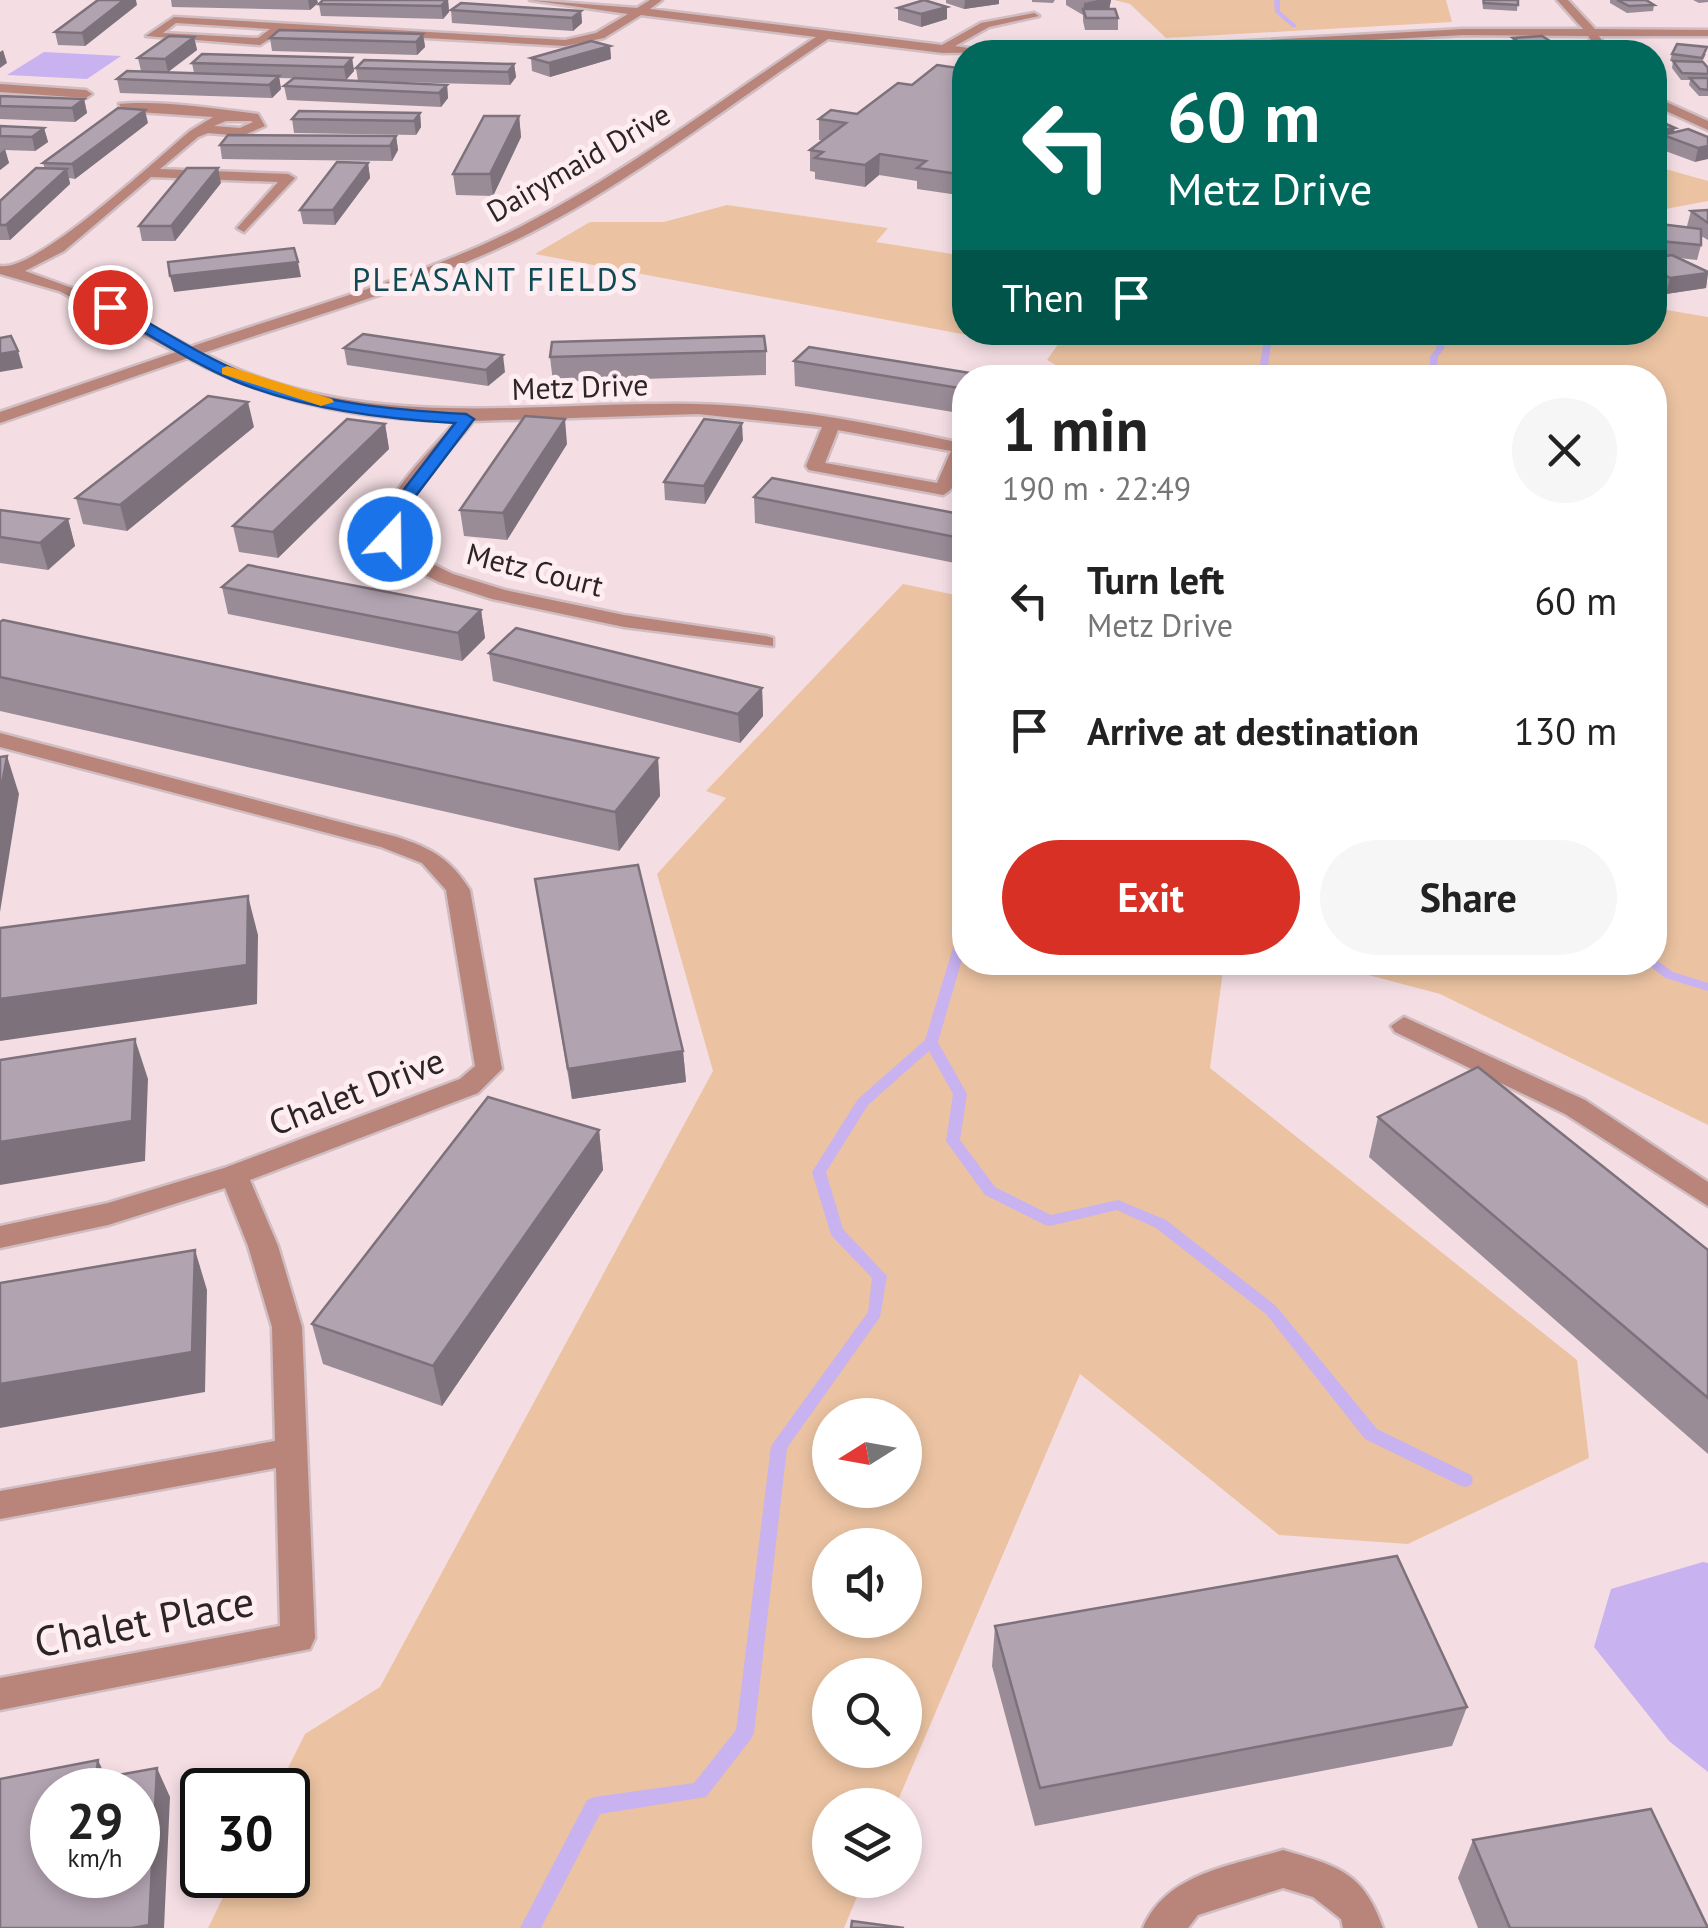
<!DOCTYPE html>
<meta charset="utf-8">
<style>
:root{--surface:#fff;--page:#f6f6f6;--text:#222;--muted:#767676;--accent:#d93025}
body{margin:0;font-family:"PT Sans",sans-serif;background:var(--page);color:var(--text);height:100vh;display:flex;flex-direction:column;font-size:38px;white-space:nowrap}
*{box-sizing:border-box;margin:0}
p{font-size:32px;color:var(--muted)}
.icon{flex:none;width:55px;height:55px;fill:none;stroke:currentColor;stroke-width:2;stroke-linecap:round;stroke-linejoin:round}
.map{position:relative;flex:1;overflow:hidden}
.drawer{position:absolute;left:952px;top:365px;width:715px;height:610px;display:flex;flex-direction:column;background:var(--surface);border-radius:40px;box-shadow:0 5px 15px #0003}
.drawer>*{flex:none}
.top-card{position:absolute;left:952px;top:40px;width:715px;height:305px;border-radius:40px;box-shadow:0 5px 15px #0003;background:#00695c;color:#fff;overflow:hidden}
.needle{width:65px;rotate:259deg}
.controls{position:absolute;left:812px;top:1398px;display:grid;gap:20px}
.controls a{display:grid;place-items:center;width:110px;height:110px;border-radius:50%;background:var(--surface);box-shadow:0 5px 15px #0003;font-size:50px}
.speed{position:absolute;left:30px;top:1768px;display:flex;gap:20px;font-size:50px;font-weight:700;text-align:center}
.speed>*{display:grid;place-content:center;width:130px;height:130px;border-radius:50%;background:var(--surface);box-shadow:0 5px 15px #0003;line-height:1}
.speed small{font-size:25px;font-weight:400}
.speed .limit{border:5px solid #111;border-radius:15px;background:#fff;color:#111}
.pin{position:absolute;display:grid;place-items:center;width:85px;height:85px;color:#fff;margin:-42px;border:5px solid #fff;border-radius:50%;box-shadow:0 2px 10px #0007}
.me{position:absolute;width:110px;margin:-55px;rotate:21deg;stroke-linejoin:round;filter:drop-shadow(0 0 8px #0008)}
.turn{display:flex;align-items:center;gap:35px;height:210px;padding:0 50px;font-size:45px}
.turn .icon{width:130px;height:130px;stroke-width:2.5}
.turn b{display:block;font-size:70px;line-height:85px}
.then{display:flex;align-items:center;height:95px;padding:0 50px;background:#0003;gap:20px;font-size:38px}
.round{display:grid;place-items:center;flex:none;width:105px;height:105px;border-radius:52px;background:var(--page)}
.overview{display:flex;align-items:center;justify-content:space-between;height:170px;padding:0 50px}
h1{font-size:60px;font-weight:700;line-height:75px}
.cta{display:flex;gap:20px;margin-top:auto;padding:20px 50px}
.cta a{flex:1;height:115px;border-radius:60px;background:var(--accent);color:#fff;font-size:40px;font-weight:700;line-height:115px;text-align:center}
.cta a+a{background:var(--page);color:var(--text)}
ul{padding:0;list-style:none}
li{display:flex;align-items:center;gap:30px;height:130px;padding:0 50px}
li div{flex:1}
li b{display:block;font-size:38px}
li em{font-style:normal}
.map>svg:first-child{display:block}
.green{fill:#ebc3a2;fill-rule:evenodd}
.water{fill:#c8b2f0}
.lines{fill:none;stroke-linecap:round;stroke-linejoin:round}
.stream{fill:#c8b2f0;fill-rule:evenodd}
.minor-casing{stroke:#d0bdc2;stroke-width:5}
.minor{fill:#b9847a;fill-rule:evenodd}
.wall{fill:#998c97}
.shaded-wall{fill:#7d727b}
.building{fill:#b2a3b0;stroke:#7d727b;stroke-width:2.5;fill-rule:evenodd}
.route{fill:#1a73e8;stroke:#114b97;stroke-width:2.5}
.slow{fill:#f59e0b}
.labels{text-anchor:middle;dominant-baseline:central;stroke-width:10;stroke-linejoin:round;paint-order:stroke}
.far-street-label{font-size:30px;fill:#2c2426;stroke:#feedf1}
.far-neighbourhood-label{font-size:32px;letter-spacing:2.5px;fill:#0e4b54;stroke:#feedf1}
.street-label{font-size:35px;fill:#2c2426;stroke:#feedf1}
.near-street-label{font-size:42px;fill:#2c2426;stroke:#feedf1}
</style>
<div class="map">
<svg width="1708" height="1928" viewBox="0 0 1708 1928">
<rect width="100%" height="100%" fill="#f4dee4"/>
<!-- green -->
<g class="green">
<polygon points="1114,0 1446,0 1452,22 1166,38 1130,4"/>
<polygon points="1655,166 1708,181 1708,201 1655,211"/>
<polygon points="727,205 888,228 876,242 965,256 965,332 1020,333 1010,343 535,254 590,222 664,222"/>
<polygon points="1655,308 1708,317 1708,1125 1440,994 1323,963 1655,962 1655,378 1078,378 1047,360 1066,333 1655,332"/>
<path d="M903,584L965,597V962L1224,963L1210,1068L1577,1360L1589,1458L1408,1544L1279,1535L1080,1374L896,1805H830V1880H864L844,1928H208L234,1875H288V1790H277L305,1734L380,1687L713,1071L657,874L726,798L706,791ZM830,1415H905V1490H830ZM830,1545H905V1620H830ZM830,1675H905V1750H830Z"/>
</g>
<!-- water -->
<g class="water">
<polygon points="44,52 121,56 87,79 7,75"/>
<polygon points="1703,1562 1708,1563 1708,1772 1669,1741 1594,1647 1611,1589"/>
</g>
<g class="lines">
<!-- stream -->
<g class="stream">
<polygon points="1274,0 1280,0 1280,11 1296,25 1296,27 1292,27 1275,12"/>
<polygon points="1265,332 1273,332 1266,378 1258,378"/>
<polygon points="1426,332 1434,332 1445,347 1438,357 1437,365 1468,378 1455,378 1430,368 1430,357 1437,347"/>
<polygon points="965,924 965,949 938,1042 967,1094 960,1140 995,1187 1051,1215 1118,1200 1166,1220 1276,1306 1377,1429 1471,1475 1473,1480 1471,1485 1465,1487 1459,1485 1365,1439 1266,1314 1156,1228 1117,1210 1050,1226 1045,1225 985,1195 946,1141 953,1094 929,1051 868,1105 826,1172 843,1229 887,1276 880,1317 787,1448 754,1733 751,1739 706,1797 600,1814 541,1928 520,1928 587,1800 594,1797 694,1783 736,1730 771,1446 868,1312 872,1278 831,1235 812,1172 858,1099 925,1040 959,928"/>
<polygon points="1655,959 1673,972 1708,983 1708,991 1665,978 1645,962 1655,962"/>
</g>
<defs>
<g id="minor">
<path d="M530,0L637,8L650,0H662L650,9L942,45L981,23L1034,13L1039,16L989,27L955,46L994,52L943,53L828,39C733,102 631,182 530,233C427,285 311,316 203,353C358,435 527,401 695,404C785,406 877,424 965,444C965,461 959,488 943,495L809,470L806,466L822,427L698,414L473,421C448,455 400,493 398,537L414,555L453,574L505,590L624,615L766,636L773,638V646L624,627L492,599L439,582L401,563L380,538C382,493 429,454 456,421C363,420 270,402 188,358L0,423V412L176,352L59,291L0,274V266C35,273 158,158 190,131L213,117L123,111L119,104C160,100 217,109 258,114L265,126L242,136L208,133L198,137L160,169L288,174L295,178L244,232L237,228L278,182L151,177L64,251L25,271L100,298L190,347C300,309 417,279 520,227C624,174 719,101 816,37L641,15L604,38L565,46L284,30L260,45L146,36L174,17L565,40L596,33L628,14ZM176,23L270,29L258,38L163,33ZM226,121H251L253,122L240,128L214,126ZM838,430L951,451L937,483L825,463Z"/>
<polygon points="1557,0 1568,0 1595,29 1708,30 1708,36 1599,36 1609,52 1599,52 1588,36 1463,35 1158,52 1100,52 1106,49 1463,29 1583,29"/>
<polygon points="0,84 86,90 92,94 86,98 0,92"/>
<polygon points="1655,97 1708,121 1708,130 1655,106"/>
<path d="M0,733L397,837C431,848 451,859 470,890L502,1069L478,1093L250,1180L278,1246L302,1327L315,1638L310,1649L0,1710V1678L280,1626L276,1468L0,1519V1491L275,1441L272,1327L248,1246L225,1188L108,1225L0,1248V1226L108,1203L224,1168L460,1079L475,1066L446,890L422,863L381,847L0,747Z"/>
<polygon points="1404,1017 1585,1100 1708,1182 1708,1206 1565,1114 1395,1032 1391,1026"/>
<path d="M1283,1850C1337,1866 1363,1871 1383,1928H1343L1341,1919L1313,1897L1283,1888L1198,1915L1188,1928H1143C1166,1873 1231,1866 1283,1850Z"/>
</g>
</defs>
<!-- minor casing -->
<use href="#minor" class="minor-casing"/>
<!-- minor -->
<use href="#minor" class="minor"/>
</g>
<!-- wall -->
<g class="wall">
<polygon points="171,0 317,0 318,3 310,10 172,7"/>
<polygon points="448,0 449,12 443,19 321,16 319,4"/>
<polygon points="946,0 999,0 999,4 964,9 946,3"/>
<polygon points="1032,0 1055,0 1053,3 1032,2"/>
<polygon points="1066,0 1111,0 1109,9 1118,18 1118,30 1085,30 1083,21 1083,15 1066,5"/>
<polygon points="1482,0 1518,0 1517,11 1483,9"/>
<polygon points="1610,0 1646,0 1654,5 1653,11 1627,13 1610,3"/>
<polygon points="1693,0 1708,0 1708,2 1699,3"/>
<polygon points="137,5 85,46 58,45 55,32"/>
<polygon points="947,7 947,19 921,27 898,20 898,8"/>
<polygon points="451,10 581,11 582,23 573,31 452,23"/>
<polygon points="423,34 425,47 417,55 272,51 270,38"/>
<polygon points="194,37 197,50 168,72 194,73 192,63 352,58 354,71 346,80 279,78 281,89 272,98 120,93 117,79 141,71 138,58"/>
<polygon points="1513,38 1561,48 1560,52 1513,52 1510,51"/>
<polygon points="610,46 611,59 550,77 532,71 531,58"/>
<polygon points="1672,54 1706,54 1702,62 1708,68 1708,96 1699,96 1689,85 1690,80 1681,80 1672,68 1673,61 1670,61"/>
<polygon points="514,64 516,77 510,85 361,81 447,85 448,98 441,107 287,100 284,86 358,81 356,68"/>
<polygon points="965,69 965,196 917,189 917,181 879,175 865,187 815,179 815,172 810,171 810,150 823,140 819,140 819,119 857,114 912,85"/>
<polygon points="0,96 84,99 87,113 75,122 0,119"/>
<polygon points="420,113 421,127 416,135 294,133 292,119"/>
<polygon points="519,116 521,137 493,196 456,195 453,174"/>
<polygon points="1655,119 1674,132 1708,137 1695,162 1660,149 1661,144"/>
<polygon points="148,123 75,179 69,178 70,184 10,240 0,240 0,201 45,169 43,163"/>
<polygon points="0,126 44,128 48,142 35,151 5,150 9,163 0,170"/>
<polygon points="396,136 398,150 392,161 222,159 220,145"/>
<polygon points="368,163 370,178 335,225 303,224 300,210"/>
<polygon points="221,183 175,241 142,241 139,226"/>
<polygon points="1708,210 1708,240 1701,236 1701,245 1697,260 1679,258 1708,272 1706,288 1666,294 1655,287 1655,258 1662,257 1656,256 1656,239 1660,224 1688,227 1687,226 1691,211"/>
<polygon points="344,348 505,372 488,386 347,365"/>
<polygon points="766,351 766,375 553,382 550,357"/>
<polygon points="794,361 965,378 965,414 795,386"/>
<polygon points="385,424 389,449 278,558 239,552 233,526"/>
<polygon points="254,427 127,531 83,524 76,498"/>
<polygon points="743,440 705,504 665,500 664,482"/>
<polygon points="567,444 507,540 464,536 460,510"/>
<polygon points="754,497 965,515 965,565 755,523"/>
<polygon points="0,510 68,519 75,546 48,570 0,563"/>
<polygon points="222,587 481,610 485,638 462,661 228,614"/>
<polygon points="0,622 658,758 660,796 619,851 0,711"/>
<polygon points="489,653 762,688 763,716 740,743 493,681"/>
<polygon points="535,879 683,1051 686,1082 572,1099"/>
<polygon points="1378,1117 1708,1250 1708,1454 1369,1157"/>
<polygon points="599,1130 603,1170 442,1406 323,1364 312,1324"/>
<polygon points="995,1626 1467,1707 1452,1746 1035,1826 992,1666"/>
<polygon points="1473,1840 1708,1928 1478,1928 1458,1878"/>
</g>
<!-- shaded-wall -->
<g class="shaded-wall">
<polygon points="124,0 136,0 137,5 85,46 82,33"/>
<polygon points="308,0 317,0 318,3 310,10"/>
<polygon points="448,0 449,12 443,19 441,6"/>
<polygon points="965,0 999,0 999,4 964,9"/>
<polygon points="1098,0 1111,0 1109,10 1083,9 1083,15 1084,3"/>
<polygon points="947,7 947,19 921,27 921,14"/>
<polygon points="581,11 582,23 573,31 572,18"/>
<polygon points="423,34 425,47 417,55 416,42"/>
<polygon points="194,37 197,50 168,72 165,59"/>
<polygon points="610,46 611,59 550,77 549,63"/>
<polygon points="3,50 7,63 0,68 0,52"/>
<polygon points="352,58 354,71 346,80 344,67"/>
<polygon points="514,64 516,77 510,85 508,72"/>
<polygon points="279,76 281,89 272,98 269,85"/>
<polygon points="447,85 448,98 441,107 439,93"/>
<polygon points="84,99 87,113 75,122 72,108"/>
<polygon points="145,110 148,123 75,179 72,164"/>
<polygon points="420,113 421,127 416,135 414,121"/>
<polygon points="519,116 521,137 493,196 490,174"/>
<polygon points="44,128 48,142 35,151 32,137"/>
<polygon points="1675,128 1672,138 1663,135 1661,144 1655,145 1655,131"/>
<polygon points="396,136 398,150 392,161 390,146"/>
<polygon points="1708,146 1708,159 1695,162 1698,148"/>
<polygon points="5,149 9,163 0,170 0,153"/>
<polygon points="880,154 879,175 865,187 865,165"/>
<polygon points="368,163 370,178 335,225 333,210"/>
<polygon points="218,168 221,183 175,241 171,226"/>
<polygon points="67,169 70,184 10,240 6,225"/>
<polygon points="298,262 301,277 174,292 170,276"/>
<polygon points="1708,273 1706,288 1666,294 1670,278"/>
<polygon points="18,351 23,368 0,372 0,354"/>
<polygon points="503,355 505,372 488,386 486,370"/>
<polygon points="248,402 254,427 127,531 120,505"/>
<polygon points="565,419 567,444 507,540 503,513"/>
<polygon points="742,423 743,440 705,504 704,486"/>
<polygon points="385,424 389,449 278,558 273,532"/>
<polygon points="68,519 75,546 48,570 40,543"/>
<polygon points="481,610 485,638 462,661 458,633"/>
<polygon points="762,688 763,716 740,743 738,714"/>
<polygon points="7,756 19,794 0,912 0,795"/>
<polygon points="658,758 660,796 619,851 615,812"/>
<polygon points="248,896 258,935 257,1004 0,1041 0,999"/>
<polygon points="135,1039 148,1079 145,1161 0,1185 0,1142"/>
<polygon points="683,1051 686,1082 572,1099 568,1069"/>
<polygon points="599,1130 603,1170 442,1406 433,1366"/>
<polygon points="195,1250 207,1290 205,1392 0,1428 0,1384"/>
<polygon points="98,1760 112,1790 96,1779"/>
<polygon points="157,1768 170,1797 164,1928 132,1928"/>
</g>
<!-- building -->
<g class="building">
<polygon points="98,0 124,0 82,33 55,32"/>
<polygon points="323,0 447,0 441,6 319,4"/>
<polygon points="924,0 947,7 921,14 898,8"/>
<polygon points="1484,0 1518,0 1518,5 1484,3"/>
<polygon points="1617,0 1646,0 1654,5 1629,6"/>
<polygon points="461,3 581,11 572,18 451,10"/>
<polygon points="1083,9 1115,9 1118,18 1086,18"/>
<polygon points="279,30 423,34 416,42 270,38"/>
<polygon points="169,36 194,37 165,59 138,58"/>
<polygon points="1542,36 1561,48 1531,50 1513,38"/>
<polygon points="591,41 610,46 549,63 531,58"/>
<polygon points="1677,44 1707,47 1702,58 1672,54"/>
<polygon points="202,54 352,58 344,67 192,63"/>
<polygon points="364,60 514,64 508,72 356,68"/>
<polygon points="1673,61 1703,62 1708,68 1708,74 1682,73"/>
<polygon points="937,65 965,69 965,175 917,168 926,161 880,154 865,165 815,158 823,152 810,150 846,123 819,119 831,110 857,114 898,83 912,85"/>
<polygon points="127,71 279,76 269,85 117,79"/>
<polygon points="294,78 447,85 439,93 284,86"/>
<polygon points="1690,78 1708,78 1708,90 1700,89"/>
<polygon points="0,96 84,99 72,108 0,106"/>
<polygon points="118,108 145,110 72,164 43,163"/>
<polygon points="299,111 420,113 414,121 292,119"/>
<polygon points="484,116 519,116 490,174 453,174"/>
<polygon points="1655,119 1675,128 1655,131"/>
<polygon points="0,126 44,128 32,137 0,136"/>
<polygon points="1688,129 1708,137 1708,146 1698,148 1663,135"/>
<polygon points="228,135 396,136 390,146 220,145"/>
<polygon points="337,162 368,163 333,210 300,210"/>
<polygon points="36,168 67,169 6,225 0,225 0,201"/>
<polygon points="187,168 218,168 171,226 139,226"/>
<polygon points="1708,210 1708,223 1691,211"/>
<polygon points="1660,224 1701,229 1701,245 1660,241"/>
<polygon points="294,248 298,262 170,276 168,262"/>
<polygon points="1672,255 1708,272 1708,273 1670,278 1655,269 1655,258"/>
<polygon points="363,334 503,355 486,370 344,348"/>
<polygon points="11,336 18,351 0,354 0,338"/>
<polygon points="764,336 766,351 550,357 552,342"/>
<polygon points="809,347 1001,378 965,378 965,389 794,361"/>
<polygon points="208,396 248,402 120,505 76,498"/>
<polygon points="525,416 565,419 503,513 460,510"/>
<polygon points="347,419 385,424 273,532 233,526"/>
<polygon points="704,419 742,423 704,486 664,482"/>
<polygon points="772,478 965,515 965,539 754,497"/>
<polygon points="0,510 68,519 40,543 0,537"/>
<polygon points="248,565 481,610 458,633 222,587"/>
<polygon points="3,620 658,758 615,812 0,677 0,622"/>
<polygon points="516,628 762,688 738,714 489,653"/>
<polygon points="7,756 0,795 0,757"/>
<polygon points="638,865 683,1051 568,1069 535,879"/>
<polygon points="248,896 247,965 0,999 0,928"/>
<polygon points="135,1039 132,1121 0,1142 0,1060"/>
<polygon points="1478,1067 1708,1250 1708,1398 1378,1117"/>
<polygon points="488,1097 599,1130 433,1366 312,1324"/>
<polygon points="195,1250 192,1352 0,1384 0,1283"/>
<polygon points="1397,1556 1467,1707 1040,1788 995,1626"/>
<path d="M98,1760L96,1779L157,1768L149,1925L132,1928H0V1779ZM52,1790H138V1875H52Z"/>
<polygon points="1651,1809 1708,1928 1510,1928 1473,1840"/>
<polygon points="852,1921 904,1928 851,1928"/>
</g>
<!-- route -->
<path class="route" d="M105,304H115C158,327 201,356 245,374C314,403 393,410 466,414L474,419L399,518L396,543H383L382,518L455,423C382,419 303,409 235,381C190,362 148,333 105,310Z"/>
<!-- slow -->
<polygon class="slow" points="227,366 332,399 334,402 321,406 222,374 222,368"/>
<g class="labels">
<!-- far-street labels -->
<g class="far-street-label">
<text transform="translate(578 162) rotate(-30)">Dairymaid Drive</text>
<text transform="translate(580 386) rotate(-2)">Metz Drive</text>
<text transform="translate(535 569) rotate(14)">Metz Court</text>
</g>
<!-- far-neighbourhood labels -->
<g class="far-neighbourhood-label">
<text x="496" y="279">PLEASANT FIELDS</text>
</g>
<!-- street labels -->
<g class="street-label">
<text transform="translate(356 1091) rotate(-21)">Chalet Drive</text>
</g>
<!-- near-street labels -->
<g class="near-street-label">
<text transform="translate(144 1621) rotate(-11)">Chalet Place</text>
</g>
</g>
</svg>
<div class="controls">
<a><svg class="needle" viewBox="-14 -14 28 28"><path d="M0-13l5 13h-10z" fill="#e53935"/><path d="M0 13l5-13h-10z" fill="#767676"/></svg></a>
<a><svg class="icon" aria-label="sound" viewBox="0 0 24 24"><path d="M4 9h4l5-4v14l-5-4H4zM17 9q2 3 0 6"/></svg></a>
<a><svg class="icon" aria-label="search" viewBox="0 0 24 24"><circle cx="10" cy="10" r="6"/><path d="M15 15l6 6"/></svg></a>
<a><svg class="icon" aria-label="layers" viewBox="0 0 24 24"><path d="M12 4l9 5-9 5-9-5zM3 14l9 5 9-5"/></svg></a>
</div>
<div class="speed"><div>29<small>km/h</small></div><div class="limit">30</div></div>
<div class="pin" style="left:110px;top:307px;background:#d93025"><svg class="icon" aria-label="arrive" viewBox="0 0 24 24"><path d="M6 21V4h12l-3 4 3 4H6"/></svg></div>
<svg class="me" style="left:390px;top:539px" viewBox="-20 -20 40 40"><circle r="17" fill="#1a73e8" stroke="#fff" stroke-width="3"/><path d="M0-11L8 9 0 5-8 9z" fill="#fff"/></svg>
<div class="top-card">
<div class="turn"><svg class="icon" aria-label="left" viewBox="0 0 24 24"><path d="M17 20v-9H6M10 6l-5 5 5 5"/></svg><div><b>60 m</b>Metz Drive</div></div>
<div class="then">Then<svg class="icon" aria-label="arrive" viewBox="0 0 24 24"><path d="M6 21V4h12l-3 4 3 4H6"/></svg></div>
</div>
<section class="drawer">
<div class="overview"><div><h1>1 min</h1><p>190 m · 22:49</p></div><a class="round"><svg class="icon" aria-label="close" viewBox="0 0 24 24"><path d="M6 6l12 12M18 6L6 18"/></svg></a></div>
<ul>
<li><svg class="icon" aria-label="left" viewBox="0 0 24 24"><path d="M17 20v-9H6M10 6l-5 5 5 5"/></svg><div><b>Turn left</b><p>Metz Drive</p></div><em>60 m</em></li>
<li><svg class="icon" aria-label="arrive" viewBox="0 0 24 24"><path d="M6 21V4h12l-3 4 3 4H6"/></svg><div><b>Arrive at destination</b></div><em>130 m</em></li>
</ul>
<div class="cta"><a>Exit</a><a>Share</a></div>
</section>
</div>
